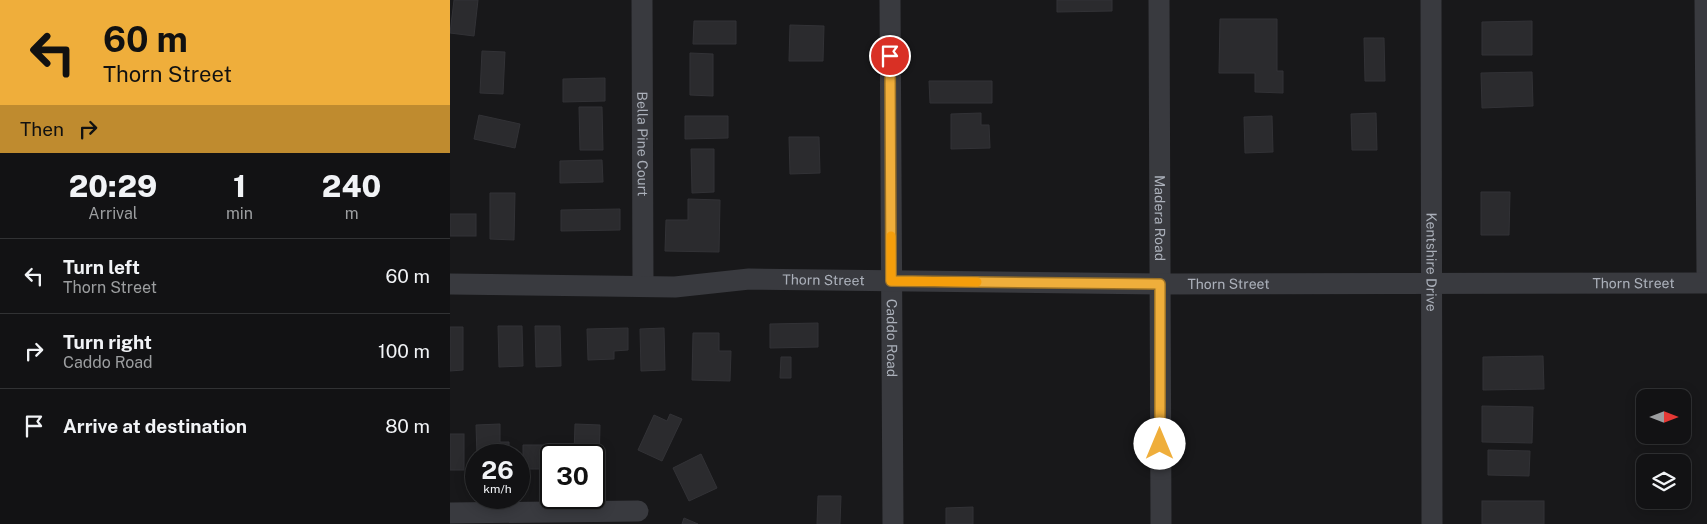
<!DOCTYPE html>
<style>
:root{--surface:#121214;--page:#1b1b1d;--text:#f1f3f6;--muted:#9c9ea0;--line:#313234}
body{margin:0;font-family:"Public Sans",sans-serif;background:var(--page);color:var(--text);height:100vh;display:flex;flex-direction:column;font-size:19px;white-space:nowrap}
*{box-sizing:border-box;margin:0}
p{font-size:16px;color:var(--muted)}
.icon{flex:none;width:28px;height:28px;fill:none;stroke:currentColor;stroke-width:2;stroke-linecap:round;stroke-linejoin:round}
.map{position:relative;flex:1;overflow:hidden}
.drawer{display:flex;flex-direction:column;background:var(--surface);width:450px}
.drawer>*{flex:none}
.banner{background:#efae3b;color:#111;overflow:hidden}
.needle{width:32px;rotate:90deg}
.controls{position:absolute;left:1186px;top:389px;display:grid;gap:10px}
.controls a{display:grid;place-items:center;width:55px;height:55px;border-radius:10px;background:var(--surface);box-shadow:0 2px 12px #0003,0 0 0 1px var(--line);font-size:25px}
.speed{position:absolute;left:15px;top:444px;display:flex;gap:10px;font-size:25px;font-weight:700;text-align:center}
.speed>*{display:grid;place-content:center;width:65px;height:65px;border-radius:50%;background:var(--surface);box-shadow:0 2px 12px #0003,0 0 0 1px var(--line);line-height:1}
.speed small{font-size:12px;font-weight:400}
.speed .limit{border:2px solid #111;border-radius:8px;background:#fff;color:#111}
.pin{position:absolute;display:grid;place-items:center;width:42px;height:42px;color:#fff;margin:-21px;border:2px solid #fff;border-radius:50%;box-shadow:0 1px 5px #0007}
.me{position:absolute;width:55px;margin:-28px;rotate:0deg;stroke-linejoin:round;filter:drop-shadow(0 0 4px #0008)}
.turn{display:flex;align-items:center;gap:18px;height:105px;padding:0 20px;font-size:22px}
.turn .icon{width:65px;height:65px;stroke-width:2.5}
.turn b{display:block;font-size:35px;line-height:42px}
.then{display:flex;align-items:center;height:48px;padding:0 20px;background:#0003;gap:10px;font-size:19px}
.eta{display:flex;justify-content:space-evenly;align-items:center;height:85px;text-align:center}
.eta b{font-size:30px;font-weight:800;line-height:35px}
ul{padding:0;list-style:none}
li{display:flex;align-items:center;gap:15px;height:75px;padding:0 20px;border-top:1px solid var(--line)}
li div{flex:1}
li b{display:block;font-size:19px}
li em{font-style:normal}
main{display:flex;flex:1;min-height:0}
.map>svg:first-child{display:block}
.building{fill:#2b2b2e;stroke:#323236}
.lines{fill:none;stroke-linecap:round;stroke-linejoin:round}
.minor{stroke:#393a3f;stroke-width:21}
.route-casing{stroke:#9b7126;stroke-width:12}
.route{stroke:#efae3b;stroke-width:9}
.slow{stroke:#f59e0b;stroke-width:9}
.labels{text-anchor:middle;dominant-baseline:central;stroke-width:5;stroke-linejoin:round;paint-order:stroke}
.street-label{font-size:14px;fill:#abb0ba;stroke:#131315}
</style>
<main>
<section class="drawer">
<div class="banner">
<div class="turn"><svg class="icon" aria-label="left" viewBox="0 0 24 24"><path d="M17 20v-9H6M10 6l-5 5 5 5"/></svg><div><b>60 m</b>Thorn Street</div></div>
<div class="then">Then<svg class="icon" aria-label="right" viewBox="0 0 24 24"><path d="M7 20v-9h11M14 6l5 5-5 5"/></svg></div>
</div>
<div class="eta">
<div><b>20:29</b><p>Arrival</p></div>
<div><b>1</b><p>min</p></div>
<div><b>240</b><p>m</p></div>
</div>
<ul>
<li><svg class="icon" aria-label="left" viewBox="0 0 24 24"><path d="M17 20v-9H6M10 6l-5 5 5 5"/></svg><div><b>Turn left</b><p>Thorn Street</p></div><em>60 m</em></li>
<li><svg class="icon" aria-label="right" viewBox="0 0 24 24"><path d="M7 20v-9h11M14 6l5 5-5 5"/></svg><div><b>Turn right</b><p>Caddo Road</p></div><em>100 m</em></li>
<li><svg class="icon" aria-label="arrive" viewBox="0 0 24 24"><path d="M6 21V4h12l-3 4 3 4H6"/></svg><div><b>Arrive at destination</b></div><em>80 m</em></li>
</ul>
</section>
<div class="map">
<svg width="1257" height="524" viewBox="0 0 1257 524">
<rect width="100%" height="100%" fill="#18181a"/>
<!-- building -->
<g class="building">
<polygon points="4,0 28,0 24,36 0,33"/>
<polygon points="607,0 662,0 662,11 607,12"/>
<polygon points="770,19 827,19 827,71 833,71 833,93 805,92 805,73 769,73"/>
<polygon points="244,21 286,21 286,44 243,44"/>
<polygon points="1082,21 1082,55 1032,55 1032,22"/>
<polygon points="340,25 374,26 373,61 339,61"/>
<polygon points="914,38 934,38 935,81 915,81"/>
<polygon points="32,51 55,52 53,94 30,93"/>
<polygon points="240,53 263,54 263,96 240,95"/>
<polygon points="1082,72 1083,106 1032,108 1031,73"/>
<polygon points="155,78 155,101 113,102 113,79"/>
<polygon points="479,81 542,81 542,103 480,103"/>
<polygon points="129,107 152,107 153,150 130,150"/>
<polygon points="531,113 531,125 539,125 540,148 501,149 501,114"/>
<polygon points="926,113 927,150 902,150 901,114"/>
<polygon points="29,115 70,124 65,148 24,139"/>
<polygon points="235,116 278,116 278,138 235,139"/>
<polygon points="822,116 823,152 795,153 794,117"/>
<polygon points="339,137 369,137 370,173 340,174"/>
<polygon points="241,149 264,149 264,192 242,193"/>
<polygon points="152,160 153,182 110,183 110,161"/>
<polygon points="1031,192 1060,192 1059,235 1031,235"/>
<polygon points="40,193 65,193 64,240 40,239"/>
<polygon points="238,199 270,200 269,252 215,251 216,220 238,220"/>
<polygon points="170,209 170,230 111,231 111,210"/>
<rect x="0" y="214" width="26" height="22"/>
<polygon points="368,323 368,347 320,348 320,324"/>
<polygon points="48,326 72,326 73,366 49,367"/>
<polygon points="85,326 110,326 111,366 86,367"/>
<polygon points="0,327 13,327 13,370 0,371"/>
<polygon points="178,328 178,350 164,351 164,359 138,360 137,329"/>
<polygon points="214,328 215,370 191,371 190,329"/>
<polygon points="243,333 269,333 269,351 281,351 280,381 242,380"/>
<polygon points="1093,356 1094,389 1033,390 1033,357"/>
<polygon points="331,357 341,357 341,378 330,378"/>
<polygon points="1032,406 1083,407 1082,443 1032,442"/>
<polygon points="220,414 232,419 212,461 188,450 204,415 217,421"/>
<polygon points="50,424 50,442 59,442 59,453 27,455 26,425"/>
<polygon points="125,424 150,425 149,467 144,467 144,455 124,455"/>
<rect x="0" y="434" width="14" height="36"/>
<polygon points="73,445 114,445 114,455 101,455 101,469 73,469"/>
<polygon points="1038,450 1080,451 1079,476 1038,475"/>
<polygon points="251,454 267,488 239,501 223,468"/>
<polygon points="368,496 391,496 390,524 367,524"/>
<rect x="1032" y="501" width="62" height="23"/>
<polygon points="523,507 523,524 496,524 496,508"/>
<polygon points="234,518 248,524 232,524"/>
</g>
<g class="lines">
<!-- minor -->
<g class="minor">
<path id="s1" d="M192,0L193,286"/>
<path id="s2" d="M440,0L443,524"/>
<path id="s3" d="M709,0L711,524"/>
<path id="s4" d="M981,0L982,524"/>
<polyline points="1255,0 1257,272"/>
<path id="s5" d="M0,284L225,287L299,279L710,284L1257,283"/>
<polyline points="0,513 188,511"/>
</g>
</g>
<g class="lines">
<defs>
<polyline id="route" points="440,56 441,281 710,284 710,444"/>
</defs>
<!-- route casing -->
<use href="#route" class="route-casing"/>
<!-- route -->
<use href="#route" class="route"/>
<!-- slow -->
<polyline class="slow" points="441,236 441,281 527,282"/>
</g>
<g class="labels">
<!-- street labels -->
<g class="street-label">
<text stroke="none"><textPath href="#s1" startOffset="144">Bella Pine Court</textPath></text>
<text stroke="none"><textPath href="#s3" startOffset="218">Madera Road</textPath></text>
<text stroke="none"><textPath href="#s4" startOffset="262">Kentshire Drive</textPath></text>
<text stroke="none"><textPath href="#s5" startOffset="374">Thorn Street</textPath></text>
<text stroke="none"><textPath href="#s5" startOffset="1184">Thorn Street</textPath></text>
<text stroke="none"><textPath href="#s5" startOffset="779">Thorn Street</textPath></text>
<text stroke="none"><textPath href="#s2" startOffset="338">Caddo Road</textPath></text>
</g>
</g>
</svg>
<div class="controls">
<a><svg class="needle" viewBox="-14 -14 28 28"><path d="M0-13l5 13h-10z" fill="#e53935"/><path d="M0 13l5-13h-10z" fill="#9c9ea0"/></svg></a>
<a><svg class="icon" aria-label="layers" viewBox="0 0 24 24"><path d="M12 4l9 5-9 5-9-5zM3 14l9 5 9-5"/></svg></a>
</div>
<div class="speed"><div>26<small>km/h</small></div><div class="limit">30</div></div>
<div class="pin" style="left:440px;top:56px;background:#d93025"><svg class="icon" aria-label="arrive" viewBox="0 0 24 24"><path d="M6 21V4h12l-3 4 3 4H6"/></svg></div>
<svg class="me" style="left:710px;top:444px" viewBox="-20 -20 40 40"><circle r="19" fill="#fff"/><path d="M0-13L10 11 0 6-10 11z" fill="#efae3b"/></svg>
</div>
</main>
